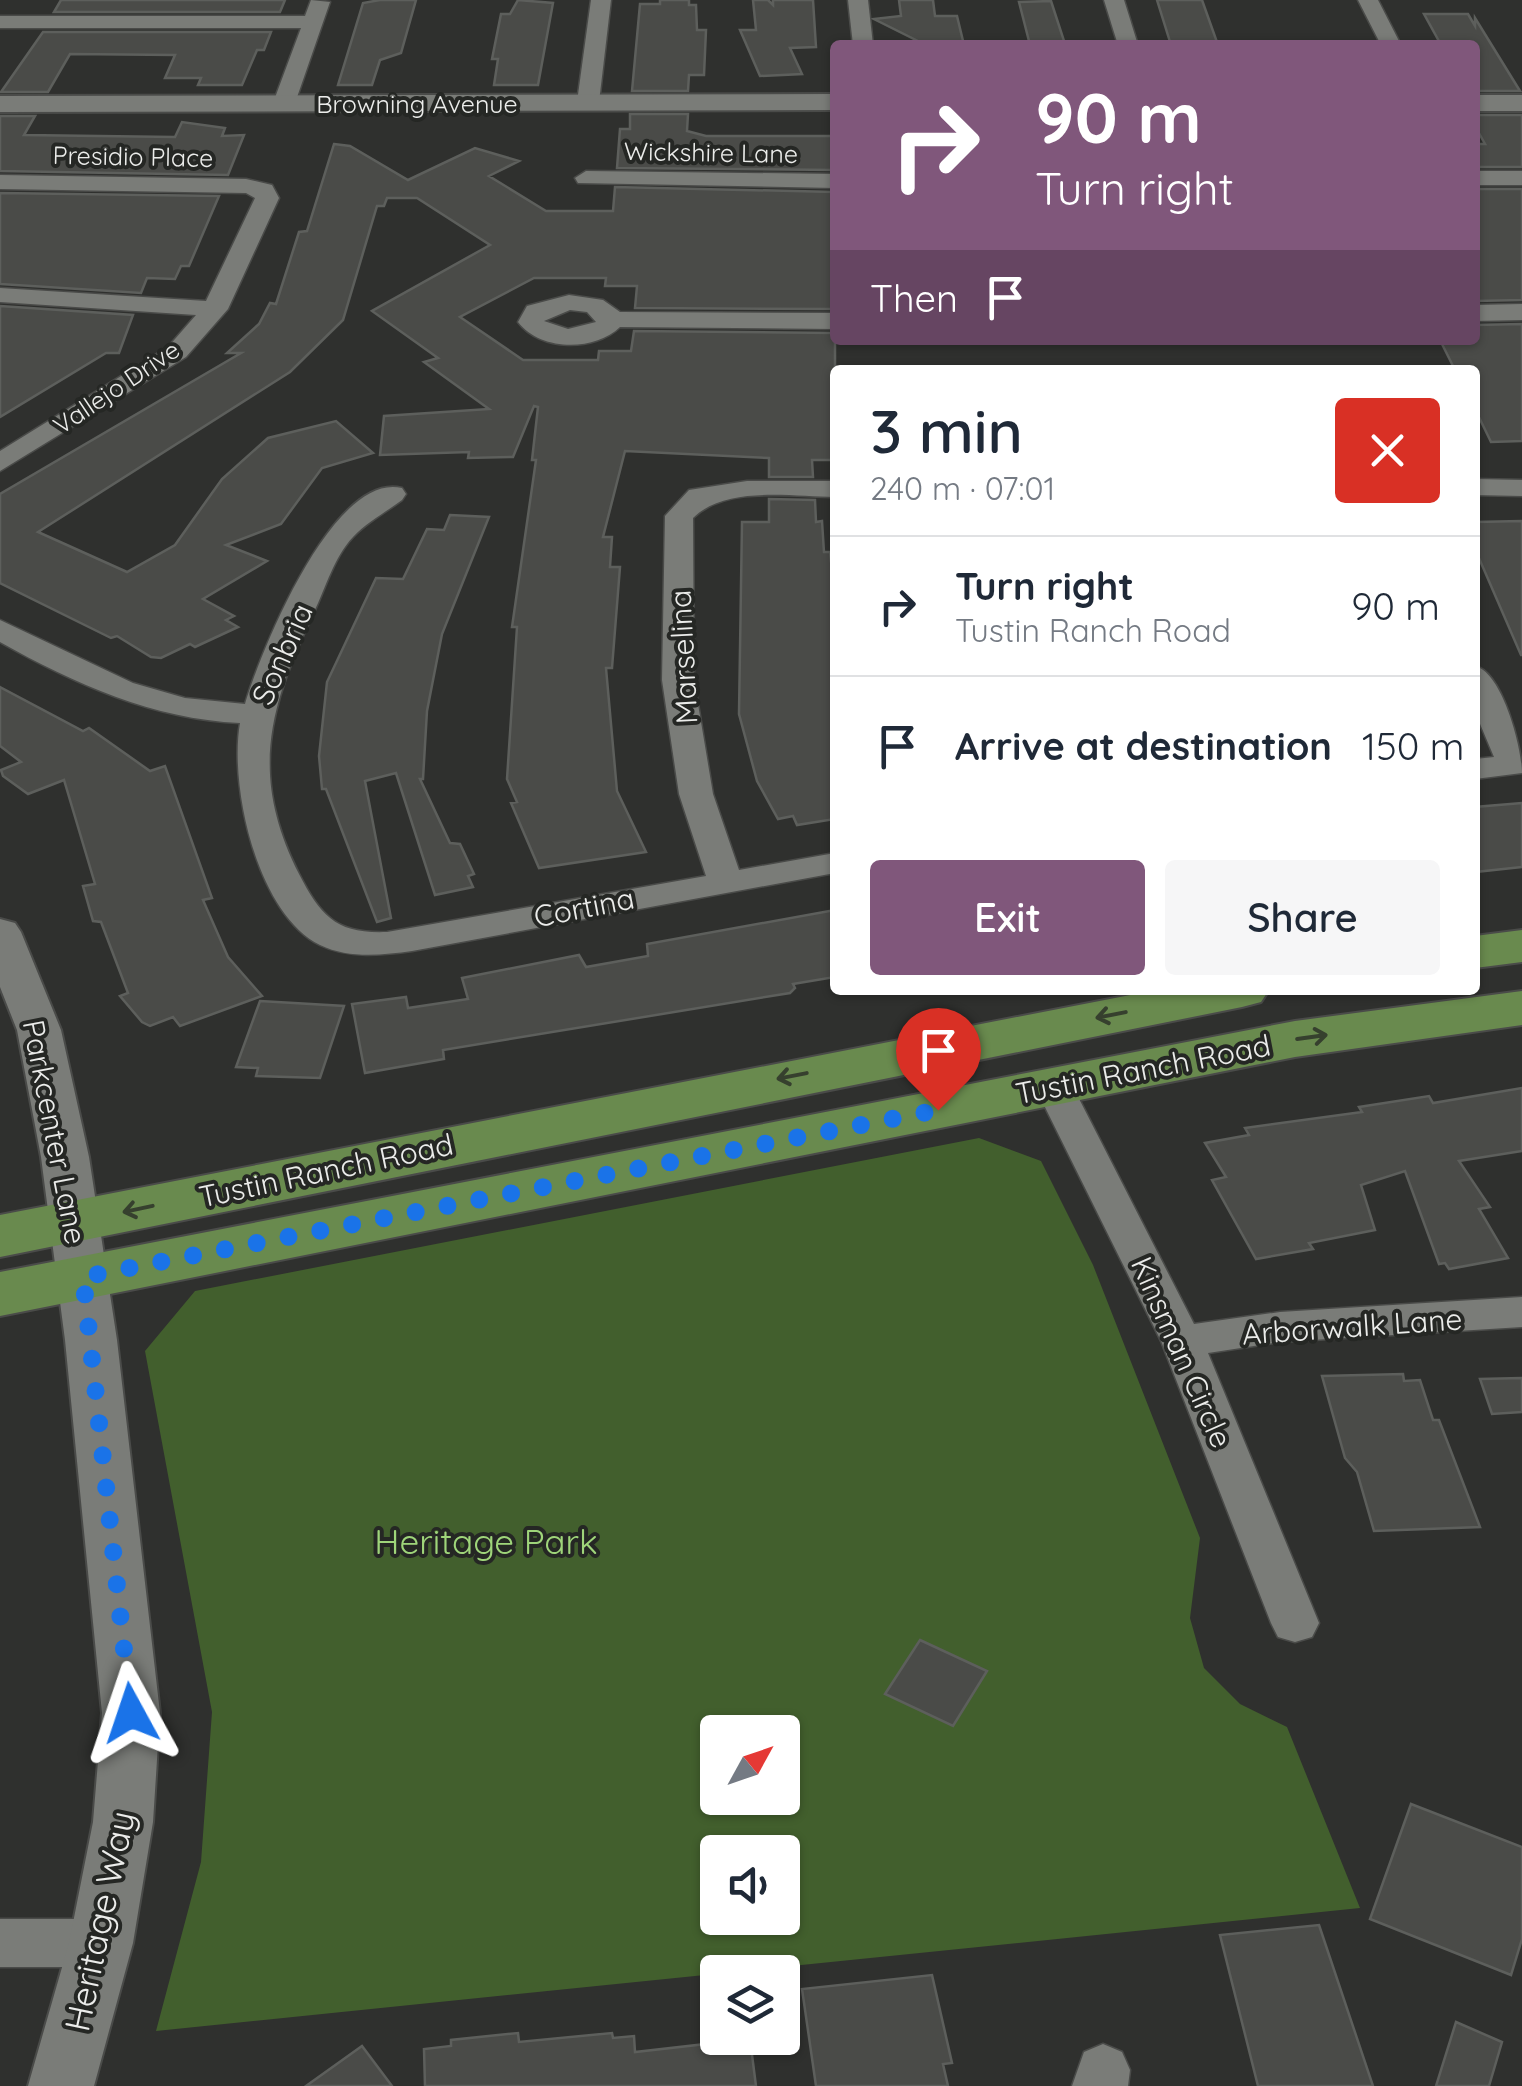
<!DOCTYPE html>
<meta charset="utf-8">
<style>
:root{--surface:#fff;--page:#f6f6f7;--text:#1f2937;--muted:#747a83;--line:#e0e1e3;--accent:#80577b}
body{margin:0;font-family:Quicksand,sans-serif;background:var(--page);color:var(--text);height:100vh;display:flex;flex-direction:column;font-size:38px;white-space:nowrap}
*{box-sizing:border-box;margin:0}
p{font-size:32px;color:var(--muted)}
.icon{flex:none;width:55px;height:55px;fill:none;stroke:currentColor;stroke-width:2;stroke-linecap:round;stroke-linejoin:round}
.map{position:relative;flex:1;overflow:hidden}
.side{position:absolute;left:830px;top:365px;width:650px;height:630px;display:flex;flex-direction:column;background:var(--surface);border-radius:10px;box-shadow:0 2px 8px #0004}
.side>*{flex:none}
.hud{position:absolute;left:830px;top:40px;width:650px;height:305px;border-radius:10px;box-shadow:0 2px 8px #0004;background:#80577b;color:#fff;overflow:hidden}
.needle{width:65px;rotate:50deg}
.buttons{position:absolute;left:700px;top:1715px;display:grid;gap:20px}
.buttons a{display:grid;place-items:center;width:100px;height:100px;border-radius:10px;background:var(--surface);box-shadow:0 2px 8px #0004;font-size:50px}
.pin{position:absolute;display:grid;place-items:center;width:85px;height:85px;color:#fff;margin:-102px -42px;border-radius:50% 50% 50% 0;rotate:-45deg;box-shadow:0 0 10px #0007}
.pin .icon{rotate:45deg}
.me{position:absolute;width:110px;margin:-55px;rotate:355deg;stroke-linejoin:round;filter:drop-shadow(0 0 8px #0008)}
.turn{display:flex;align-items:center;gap:35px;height:210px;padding:0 40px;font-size:45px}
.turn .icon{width:130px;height:130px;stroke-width:2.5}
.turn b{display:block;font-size:70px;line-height:85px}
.then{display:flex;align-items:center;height:95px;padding:0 40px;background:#0003;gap:20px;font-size:38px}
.round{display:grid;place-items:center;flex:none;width:105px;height:105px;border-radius:10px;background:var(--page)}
.head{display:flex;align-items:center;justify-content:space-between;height:170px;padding:0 40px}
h1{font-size:60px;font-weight:600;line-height:75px}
.primary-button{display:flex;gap:20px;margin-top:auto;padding:20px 40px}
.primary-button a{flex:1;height:115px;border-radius:10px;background:var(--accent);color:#fff;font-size:40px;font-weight:600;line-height:115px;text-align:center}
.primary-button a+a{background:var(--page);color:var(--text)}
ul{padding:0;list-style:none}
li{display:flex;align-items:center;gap:30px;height:140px;padding:0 40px;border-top:2px solid var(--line)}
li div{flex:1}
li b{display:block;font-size:38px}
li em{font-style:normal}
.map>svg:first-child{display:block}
.green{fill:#425f2d;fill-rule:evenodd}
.building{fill:#4a4b48;stroke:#5d5f5c;stroke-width:2.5}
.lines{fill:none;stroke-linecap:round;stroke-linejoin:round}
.minor-casing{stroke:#4a4b49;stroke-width:3}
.tertiary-casing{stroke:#4a4b49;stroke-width:4}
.primary-casing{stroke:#4a4b49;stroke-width:4}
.minor{fill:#7a7c78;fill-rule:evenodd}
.tertiary{fill:#7a7c78;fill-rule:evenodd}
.primary{fill:#698a4e;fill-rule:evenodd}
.oneway{stroke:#36402e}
.route{stroke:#1a73e8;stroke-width:18;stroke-dasharray:0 32.4}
.labels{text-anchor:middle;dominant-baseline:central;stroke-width:8;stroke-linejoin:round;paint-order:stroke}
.far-street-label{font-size:25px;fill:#ebecea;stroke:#252724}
.street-label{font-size:30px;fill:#ebecea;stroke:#252724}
.near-park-label{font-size:35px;fill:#9fd57a;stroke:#252724}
.near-street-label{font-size:35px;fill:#ebecea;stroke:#252724}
</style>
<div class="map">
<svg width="1522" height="2086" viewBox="0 0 1522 2086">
<rect width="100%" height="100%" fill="#2f302e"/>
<!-- green -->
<path class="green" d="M979,1138L1041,1161L1093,1265L1200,1538L1190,1618L1204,1668L1240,1704L1287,1727L1360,1908L156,2031L201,1862L212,1712L145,1351L195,1291ZM718,1732H782V1798H718ZM718,1852H782V1918H718Z"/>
<!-- building -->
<g class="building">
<polygon points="61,0 285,0 280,12 54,12"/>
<polygon points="380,0 416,0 401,53 380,60 372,85 338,85 363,3"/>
<polygon points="518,0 553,3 538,85 494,85 498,59 492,59 501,14 510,14"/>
<polygon points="660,0 689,0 689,5 696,5 697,30 706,30 704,75 689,75 688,91 632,91 640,4 660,4"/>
<polygon points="753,0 768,0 773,5 773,0 813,0 816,47 790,48 802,74 760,76 740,30 756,30"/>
<polygon points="899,0 933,0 935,16 957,16 964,45 926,45 874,19 901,16"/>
<polygon points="1157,0 1202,0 1218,45 1171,45"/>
<polygon points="1051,1 1065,44 1030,45 1019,2"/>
<polygon points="1424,14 1468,14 1475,26 1475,18 1520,91 1475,91 1475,45 1440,43"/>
<polygon points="43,32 271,32 264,50 257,50 242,85 198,85 201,78 165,78 175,55 70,54 48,92 1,92"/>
<polygon points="630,114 688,114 687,131 706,136 835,136 835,170 617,168 620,129 630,129"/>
<polygon points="1475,115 1522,115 1522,167 1475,167 1475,144 1485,144 1475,126"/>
<polygon points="0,116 35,116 24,135 175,137 182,122 225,128 222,136 244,135 228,175 0,171"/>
<polygon points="334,144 350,146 408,180 475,148 519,161 489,176 546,211 613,211 615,187 835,192 835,309 635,308 637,286 605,286 606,278 534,278 460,317 523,360 598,360 599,351 631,351 634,331 835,333 835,460 812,460 813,477 769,477 769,458 625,451 603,537 612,537 610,567 620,567 612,668 606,668 617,791 646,852 539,868 511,803 517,802 507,779 517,627 512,627 536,460 532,460 538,407 534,406 513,457 468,458 469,452 380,455 384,416 489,409 424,362 438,358 372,311 490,245 417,198 387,198 384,206 377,206 343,320 290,372 38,532 127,572 175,545 222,479 268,438 336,421 373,453 322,468 281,524 226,545 267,561 203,599 234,616 226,620 238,627 195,647 190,644 161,658 151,657 117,636 111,638 0,583 0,494 241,353 227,353 259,324 270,303 276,304 299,232 307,231"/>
<polygon points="1475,189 1522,189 1522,300 1475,301"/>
<polygon points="0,193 219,196 189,266 181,266 175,279 147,278 141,293 0,284"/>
<polygon points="0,306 133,315 119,353 106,353 0,417"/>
<polygon points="1522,324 1522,441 1491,442 1475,409 1475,370 1455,370 1440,340 1475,340 1475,325"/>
<polygon points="769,499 815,500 816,522 822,521 824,552 830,552 834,590 835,819 797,825 793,816 778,819 757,781 739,714 742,522 769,522"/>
<polygon points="450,515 489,517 442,634 427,711 423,779 420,779 450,843 460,844 474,874 468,876 473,887 435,895 396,773 365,781 391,918 377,922 326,789 322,789 319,756 327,682 376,578 403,579 427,529 444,530"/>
<polygon points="1522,521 1522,655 1521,655 1475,549 1475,522"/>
<polygon points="0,687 83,731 89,728 150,771 165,766 212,898 203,900 228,957 262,996 180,1026 173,1017 150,1026 142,1022 120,996 128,993 101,922 93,921 83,886 95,884 64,780 28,794 3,776 1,770 21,762 0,746"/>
<polygon points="1522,803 1522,867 1475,872 1475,807"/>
<polygon points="835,910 835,977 793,984 795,988 790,993 443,1050 444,1059 365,1073 352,1004 406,997 408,1008 468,999 462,978 579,955 586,967 648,956 647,944"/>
<polygon points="260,1001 344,1006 320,1078 256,1076 258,1068 236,1067"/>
<polygon points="1522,1088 1522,1151 1459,1161 1490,1207 1479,1209 1508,1258 1449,1269 1445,1263 1439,1264 1405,1171 1361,1185 1375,1230 1309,1243 1313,1249 1256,1259 1212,1180 1226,1177 1205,1143 1249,1135 1245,1128 1362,1112 1359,1107 1429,1096 1433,1103"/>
<polygon points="1403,1374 1404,1381 1420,1380 1433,1420 1439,1420 1480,1527 1374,1531 1357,1472 1345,1458 1322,1376"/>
<polygon points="1522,1378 1522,1412 1492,1414 1480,1379"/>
<polygon points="920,1640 987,1671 953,1726 885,1694"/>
<polygon points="1411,1804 1522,1847 1522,1939 1511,1975 1370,1919"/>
<polygon points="1319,1925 1373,2086 1258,2086 1220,1935"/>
<polygon points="932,1975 952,2063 943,2064 948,2086 816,2086 802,1989"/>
<polygon points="1456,2022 1502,2042 1489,2086 1436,2086"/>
<polygon points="518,2033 519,2042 612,2033 613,2038 634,2036 635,2052 750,2039 756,2086 425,2086 424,2049 451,2046 451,2040"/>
<polygon points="362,2046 392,2086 306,2086"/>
</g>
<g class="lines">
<defs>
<g id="minor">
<polygon points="311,0 330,2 295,103 284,109 273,103 301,28 0,28 0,16 305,16"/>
<polygon points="591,0 611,0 599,102 588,108 577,102"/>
<polygon points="848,0 868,0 873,45 853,45"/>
<polygon points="1104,0 1124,0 1138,45 1118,45"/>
<polygon points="1358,0 1378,0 1401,45 1381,45"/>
<polygon points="586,171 835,174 835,188 578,183 575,178"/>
<rect x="1475" y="171" width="47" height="14"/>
<polygon points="0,175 246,179 272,185 279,198 228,309 186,357 0,471 0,451 168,347 196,315 0,302 0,288 206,301 255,198 246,193 0,189"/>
<path d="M569,295L603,300L620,312L835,313V329L620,327C594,352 540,351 518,322L527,306ZM570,310L587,312L596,322L568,329L544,321Z"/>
<polygon points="1522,304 1522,320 1475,321 1475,305"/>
<polygon points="1475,479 1522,480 1522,496 1475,495"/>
<path d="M747,481H835V497C792,497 726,485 693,518L694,680L713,794L739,870L835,853V873L412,951C382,955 349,959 320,945C257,914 229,786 240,723C153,719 75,684 0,642V620L133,683L185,698L245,704C260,653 333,471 402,488L406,494L402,500C386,512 367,522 353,537C334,557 326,587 314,612C269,707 249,775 299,874C321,917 337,934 387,932L706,876L679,794L662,680L665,516L689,490Z"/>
<path d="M1475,666C1502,672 1522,747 1522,773L1475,779V759L1494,757L1475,712Z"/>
<polygon points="1054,1074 1068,1078 1073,1087 1194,1324 1280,1312 1522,1297 1522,1327 1280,1342 1208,1353 1319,1623 1312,1637 1295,1642 1278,1637 1271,1623 1161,1341 1035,1087 1040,1078"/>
<polygon points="0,1919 101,1919 120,1926 127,1943 120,1960 101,1967 0,1967"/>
<polygon points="1103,2044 1122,2052 1130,2070 1128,2086 1072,2086 1084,2052"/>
</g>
<g id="tertiary">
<polygon points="835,94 835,110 0,112 0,96"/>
<rect x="1475" y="95" width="47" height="16"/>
<polygon points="0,919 15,923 21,932 61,1030 89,1157 117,1340 160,1713 153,1822 133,1943 94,2086 28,2086 69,1943 93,1822 102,1713 65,1340 41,1157 17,1030 0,987"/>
</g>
<g id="primary">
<polygon points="1522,930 1522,962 1475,968 1475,936"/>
<polygon points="1156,990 1269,990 1261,1002 1242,1007 0,1257 0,1215"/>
<polygon points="1522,991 1522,1025 1295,1057 0,1316 0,1272 1295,1021"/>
</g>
</defs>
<!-- minor casing -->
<use href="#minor" class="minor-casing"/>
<!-- tertiary casing -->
<use href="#tertiary" class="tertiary-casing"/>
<!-- primary casing -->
<use href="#primary" class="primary-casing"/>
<!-- minor -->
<use href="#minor" class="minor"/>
<!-- tertiary -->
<use href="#tertiary" class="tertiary"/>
<!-- primary -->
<use href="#primary" class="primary"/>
</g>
<!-- one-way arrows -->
<defs><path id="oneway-shaft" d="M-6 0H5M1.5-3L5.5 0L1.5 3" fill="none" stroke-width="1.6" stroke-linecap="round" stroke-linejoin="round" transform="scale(2.5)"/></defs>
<g class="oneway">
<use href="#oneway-shaft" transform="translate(1111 1015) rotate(169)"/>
<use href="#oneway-shaft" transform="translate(1312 1037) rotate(-8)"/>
<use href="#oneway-shaft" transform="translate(792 1076) rotate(169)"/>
<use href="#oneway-shaft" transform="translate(138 1209) rotate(168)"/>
</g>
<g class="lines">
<!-- route -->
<polyline class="route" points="131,1713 83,1277 938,1110"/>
</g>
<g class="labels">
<!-- far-street labels -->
<g class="far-street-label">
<text x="417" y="103">Browning Avenue</text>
<text transform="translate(711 152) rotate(1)">Wickshire Lane</text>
<text transform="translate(133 156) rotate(1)">Presidio Place</text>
<text transform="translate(116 387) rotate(-34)">Vallejo Drive</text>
</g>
<!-- street labels -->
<g class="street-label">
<text transform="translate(282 654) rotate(-66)">Sonbria</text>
<text transform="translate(683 657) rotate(-93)">Marselina</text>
<text transform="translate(584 907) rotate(-11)">Cortina</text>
<text transform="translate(1143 1069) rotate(-11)">Tustin Ranch Road</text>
<text transform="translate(55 1132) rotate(79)">Parkcenter Lane</text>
<text transform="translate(326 1170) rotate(-12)">Tustin Ranch Road</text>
<text transform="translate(1352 1326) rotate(-4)">Arborwalk Lane</text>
<text transform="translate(1182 1352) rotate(66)">Kinsman Circle</text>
</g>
<!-- near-park labels -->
<g class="near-park-label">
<text x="486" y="1541">Heritage Park</text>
</g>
<!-- near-street labels -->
<g class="near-street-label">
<text transform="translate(99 1921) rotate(-78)">Heritage Way</text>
</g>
</g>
</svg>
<div class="buttons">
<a><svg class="needle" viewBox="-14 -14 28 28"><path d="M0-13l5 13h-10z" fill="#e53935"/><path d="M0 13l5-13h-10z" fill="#747a83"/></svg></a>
<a><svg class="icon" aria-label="sound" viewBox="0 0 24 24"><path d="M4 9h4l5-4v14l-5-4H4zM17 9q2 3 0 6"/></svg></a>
<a><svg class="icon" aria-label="layers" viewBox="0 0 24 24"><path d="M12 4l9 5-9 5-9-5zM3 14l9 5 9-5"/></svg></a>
</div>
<div class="pin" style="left:938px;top:1110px;background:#d93025"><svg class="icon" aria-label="arrive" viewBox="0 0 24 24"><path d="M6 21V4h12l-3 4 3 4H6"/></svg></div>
<svg class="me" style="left:131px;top:1713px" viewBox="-20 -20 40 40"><path d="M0-17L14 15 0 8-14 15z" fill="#1a73e8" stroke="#fff" stroke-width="4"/></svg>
<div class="hud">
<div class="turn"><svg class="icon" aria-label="right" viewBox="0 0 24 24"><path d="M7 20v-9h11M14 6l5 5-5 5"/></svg><div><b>90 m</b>Turn right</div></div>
<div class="then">Then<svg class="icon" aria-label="arrive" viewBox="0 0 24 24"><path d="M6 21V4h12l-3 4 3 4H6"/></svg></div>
</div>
<section class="side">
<div class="head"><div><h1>3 min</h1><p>240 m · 07:01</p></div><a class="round" style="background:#d93025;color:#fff"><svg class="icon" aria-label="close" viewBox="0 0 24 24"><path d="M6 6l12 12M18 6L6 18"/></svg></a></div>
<ul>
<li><svg class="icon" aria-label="right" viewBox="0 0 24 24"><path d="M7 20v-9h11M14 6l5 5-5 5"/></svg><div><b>Turn right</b><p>Tustin Ranch Road</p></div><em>90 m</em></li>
<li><svg class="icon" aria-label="arrive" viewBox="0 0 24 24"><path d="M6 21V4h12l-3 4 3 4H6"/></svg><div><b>Arrive at destination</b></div><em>150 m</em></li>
</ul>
<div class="primary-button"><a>Exit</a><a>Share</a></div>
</section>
</div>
